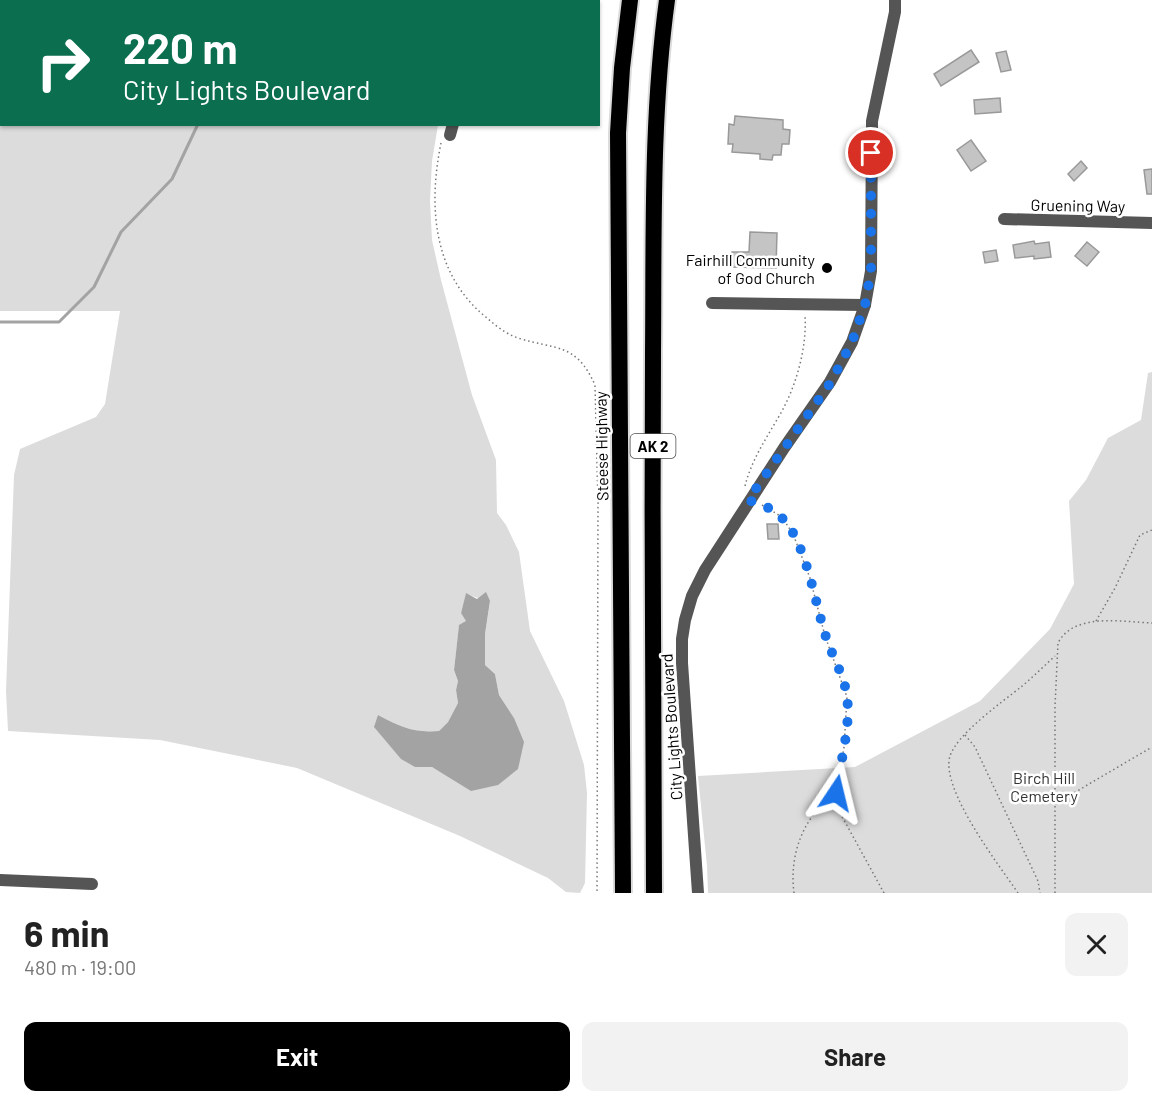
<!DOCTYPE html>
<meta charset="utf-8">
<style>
:root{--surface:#fff;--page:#f2f2f2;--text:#222;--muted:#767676;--accent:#000}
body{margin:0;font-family:Barlow,sans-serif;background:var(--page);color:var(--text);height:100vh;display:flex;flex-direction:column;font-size:22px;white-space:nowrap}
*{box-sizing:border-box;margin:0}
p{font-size:20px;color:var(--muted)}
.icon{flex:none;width:33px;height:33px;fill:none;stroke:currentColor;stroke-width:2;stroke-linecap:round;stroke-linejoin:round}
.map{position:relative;height:893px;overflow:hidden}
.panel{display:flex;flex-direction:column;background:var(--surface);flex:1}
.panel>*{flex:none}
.guide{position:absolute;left:0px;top:0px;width:600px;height:126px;box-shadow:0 2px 4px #0004;background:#0b6e4f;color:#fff;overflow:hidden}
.pin{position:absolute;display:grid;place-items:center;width:51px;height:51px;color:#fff;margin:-26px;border:3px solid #fff;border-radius:50%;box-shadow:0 2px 6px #0007}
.me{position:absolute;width:66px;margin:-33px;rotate:10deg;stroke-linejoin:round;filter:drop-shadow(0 0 4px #0008)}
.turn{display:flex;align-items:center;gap:21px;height:126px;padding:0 24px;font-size:27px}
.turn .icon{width:78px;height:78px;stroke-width:2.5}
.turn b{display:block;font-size:42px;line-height:51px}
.round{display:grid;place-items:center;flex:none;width:63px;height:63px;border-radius:12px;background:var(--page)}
.headline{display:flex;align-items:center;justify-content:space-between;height:102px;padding:0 24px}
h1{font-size:36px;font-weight:700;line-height:45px}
.primary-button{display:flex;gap:12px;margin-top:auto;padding:12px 24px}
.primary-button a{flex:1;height:69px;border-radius:12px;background:var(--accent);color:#fff;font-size:24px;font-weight:700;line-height:69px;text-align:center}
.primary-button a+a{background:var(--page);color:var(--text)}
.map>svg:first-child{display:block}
.green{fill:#dcdcdc;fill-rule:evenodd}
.water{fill:#a3a3a3}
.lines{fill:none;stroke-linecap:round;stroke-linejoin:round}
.stream{stroke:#a3a3a3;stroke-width:3}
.building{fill:#c4c4c4;stroke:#999;stroke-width:1.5}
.highway-casing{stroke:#dbdbdb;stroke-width:20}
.path{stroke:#777;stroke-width:1.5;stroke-dasharray:1.5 3;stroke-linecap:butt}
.minor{stroke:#555;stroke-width:12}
.highway{stroke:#000;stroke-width:16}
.route{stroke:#1a73e8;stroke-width:10;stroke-dasharray:0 18}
.poi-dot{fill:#000;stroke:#fff;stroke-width:2}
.labels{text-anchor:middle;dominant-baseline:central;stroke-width:5;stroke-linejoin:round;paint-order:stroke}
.shield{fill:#fff;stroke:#4c4c4c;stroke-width:1.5}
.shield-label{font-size:15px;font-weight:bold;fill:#000}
.street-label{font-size:16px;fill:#000;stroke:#fff}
.poi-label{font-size:16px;fill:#000;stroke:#fff;text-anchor:end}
.park-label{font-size:16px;fill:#333;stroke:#fff}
</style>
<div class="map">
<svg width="1152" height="893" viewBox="0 0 1152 893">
<rect width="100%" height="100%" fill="#fff"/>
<!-- green -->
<g class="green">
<path d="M0,0L356,1L2,2V124L438,125L432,161L430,201L432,240L441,280L472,395L496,460L497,513L506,525L519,552L530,631L564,701L584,765L587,793L585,883L580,893L566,892L548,878L460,836L297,768L160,740L8,731L6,691L14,475L20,449L96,417L105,404L120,311H0ZM466,594L490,602L485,634V665L495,674L499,695L514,718L449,776L432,767H415L378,715C401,727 413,733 439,731L448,722L458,703L456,690L458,681L454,670L459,626L467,621L461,613Z"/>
<polygon points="1152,372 1152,893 708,893 707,866 698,776 855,767 980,701 1050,629 1074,584 1069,501 1086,480 1108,438 1141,420 1148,373"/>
</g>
<!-- water -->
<path class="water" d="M486,592L490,601L485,634V665L495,674L499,695L514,718L524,742L518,769L498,785L471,791L432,767H415L401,759L374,727L378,715C401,727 413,733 439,731L448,722L458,703L456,690L458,681L454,670L459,625L466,621L461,613L466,593L477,599Z"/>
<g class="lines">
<!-- stream -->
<g class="stream">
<polyline points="200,2 201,0"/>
<polyline points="0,322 59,322 94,287 121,232 172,179 198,124"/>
</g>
</g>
<!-- building -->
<g class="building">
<polygon points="971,50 979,62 941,86 934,74"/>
<polygon points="1006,51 1011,70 1001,72 996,53"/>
<polygon points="1000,98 1001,112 975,114 974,100"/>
<polygon points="735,116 783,120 783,129 790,130 789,144 782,144 781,155 773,155 772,160 760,159 760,154 732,152 733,144 728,144 729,124 734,125"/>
<polygon points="971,140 986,161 971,171 957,150"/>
<polygon points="1081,161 1087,168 1074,181 1068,174"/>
<polygon points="1152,169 1152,194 1147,194 1144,170"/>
<polygon points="750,232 777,233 776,268 731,267 732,252 749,252"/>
<polygon points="1034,241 1035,244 1049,242 1051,257 1034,259 1034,256 1015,258 1013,245"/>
<polygon points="1087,242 1099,252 1087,266 1075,256"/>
<polygon points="996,250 998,261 985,263 983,252"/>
<polygon points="767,524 778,524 779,539 768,539"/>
</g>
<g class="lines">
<defs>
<g id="highway">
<polyline points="623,893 618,133 622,68 630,0"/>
<path d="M654,893C653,713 652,533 653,353C654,235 651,117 667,0"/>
</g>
</defs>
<!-- highway casing -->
<use href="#highway" class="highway-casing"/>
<!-- path -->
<g class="path">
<path d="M441,143C428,207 433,275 487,318C496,326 506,334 518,338C555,350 576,342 595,385L598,503L597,893"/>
<path d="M745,486C752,458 768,436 782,411C797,383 807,347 805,315"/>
<polyline points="762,505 782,517 793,534 810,578 825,636 847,697 844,748 835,793 839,811 884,893"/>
<polyline points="1096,621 1115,588 1140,535 1152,530"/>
<polyline points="965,735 975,747 1038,881 1040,893"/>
<polyline points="1055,804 1152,747"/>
<path d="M794,893C789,855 803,816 835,794"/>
<path d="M1018,893C999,865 940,789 950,756C957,734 1002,702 1021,687C1033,677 1044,666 1055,656"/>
<path d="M1055,893V706L1058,643C1074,612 1123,622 1152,623"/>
</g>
<!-- minor -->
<g class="minor">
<polyline points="481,2 482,0"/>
<polyline points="450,135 453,124"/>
<polyline points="1004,219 1152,223"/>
<polyline points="712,303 865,305"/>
<polyline points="0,880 92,884"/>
<polyline points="698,893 682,663 682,639 685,620 692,596 705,570 784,448 830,382 852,342 865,305 871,271 872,121 895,12 895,0"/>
</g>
<!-- highway -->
<use href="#highway" class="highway"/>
</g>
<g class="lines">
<!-- route -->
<path class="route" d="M836,793C840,763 851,727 847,697C845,677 832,656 826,637C815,604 806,540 781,517C772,508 760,504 748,500L831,382L852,342L865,305L871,271V153"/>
</g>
<!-- markers -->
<circle class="poi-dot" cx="827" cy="268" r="6"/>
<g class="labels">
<!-- shield labels -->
<rect class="shield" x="630.5" y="434" width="45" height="24" rx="4.5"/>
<g class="shield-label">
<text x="653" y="446">AK 2</text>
</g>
<!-- street labels -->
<g class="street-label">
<text transform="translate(1078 205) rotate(1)">Gruening Way</text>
<text transform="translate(601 446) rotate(-91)">Steese Highway</text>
<text transform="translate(671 727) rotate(-94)">City Lights Boulevard</text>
</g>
<!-- poi labels -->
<g class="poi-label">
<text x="815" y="259">Fairhill Community<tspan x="815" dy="18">of God Church</tspan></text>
</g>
<!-- park labels -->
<g class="park-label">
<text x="1044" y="777">Birch Hill<tspan x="1044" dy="18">Cemetery</tspan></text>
</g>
</g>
</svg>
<div class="pin" style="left:871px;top:153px;background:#d93025"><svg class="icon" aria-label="arrive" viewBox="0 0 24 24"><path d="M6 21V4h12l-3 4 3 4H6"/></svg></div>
<svg class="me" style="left:836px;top:793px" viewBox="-20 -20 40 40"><path d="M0-17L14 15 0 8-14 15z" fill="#1a73e8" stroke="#fff" stroke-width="4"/></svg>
<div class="guide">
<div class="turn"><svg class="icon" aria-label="right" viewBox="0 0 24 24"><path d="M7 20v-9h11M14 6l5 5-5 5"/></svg><div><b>220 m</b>City Lights Boulevard</div></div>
</div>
</div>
<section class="panel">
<div class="headline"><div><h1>6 min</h1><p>480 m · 19:00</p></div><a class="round"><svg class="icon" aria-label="close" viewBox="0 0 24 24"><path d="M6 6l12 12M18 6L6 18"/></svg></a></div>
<div class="primary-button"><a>Exit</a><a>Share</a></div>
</section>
